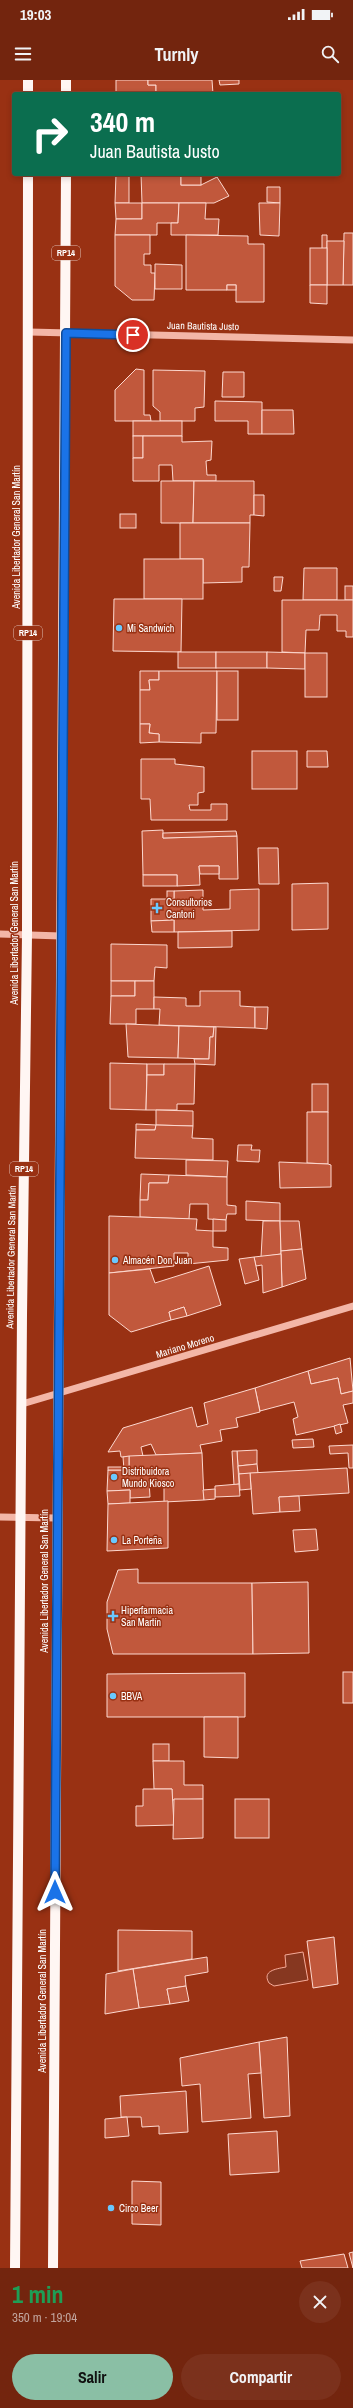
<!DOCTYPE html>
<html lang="es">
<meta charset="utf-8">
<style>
:root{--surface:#73250e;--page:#7b311c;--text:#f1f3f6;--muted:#c1a59e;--line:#85422e;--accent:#8abfa5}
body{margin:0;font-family:"Archivo Narrow",sans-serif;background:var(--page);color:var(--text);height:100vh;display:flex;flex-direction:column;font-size:15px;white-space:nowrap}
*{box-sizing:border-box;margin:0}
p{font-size:13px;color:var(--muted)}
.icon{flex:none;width:22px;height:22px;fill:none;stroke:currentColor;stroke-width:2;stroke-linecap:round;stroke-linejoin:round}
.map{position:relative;height:2188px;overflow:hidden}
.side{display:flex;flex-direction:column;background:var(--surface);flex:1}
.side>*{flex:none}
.hud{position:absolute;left:12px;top:12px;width:329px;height:84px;border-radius:4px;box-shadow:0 2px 6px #0003,0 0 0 1px var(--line);background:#0b6e4f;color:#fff;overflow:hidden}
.pin{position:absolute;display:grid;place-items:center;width:34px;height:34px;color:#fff;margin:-17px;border:2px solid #fff;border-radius:50%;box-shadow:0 1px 4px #0007}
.me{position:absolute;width:44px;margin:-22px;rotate:0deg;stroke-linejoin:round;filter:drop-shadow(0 0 3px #0008)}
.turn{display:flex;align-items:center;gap:14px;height:84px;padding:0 12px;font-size:18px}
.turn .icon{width:52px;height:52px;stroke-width:2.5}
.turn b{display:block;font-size:28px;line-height:34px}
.round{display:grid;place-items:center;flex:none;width:42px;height:42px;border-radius:21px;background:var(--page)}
.headline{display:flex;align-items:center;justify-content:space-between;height:68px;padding:0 12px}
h1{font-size:24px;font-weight:700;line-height:30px;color:#1e9e55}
.cta{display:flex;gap:8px;margin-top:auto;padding:8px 12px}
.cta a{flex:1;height:46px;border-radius:24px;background:var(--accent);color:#111;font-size:16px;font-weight:700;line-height:46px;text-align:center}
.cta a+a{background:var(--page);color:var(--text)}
.status{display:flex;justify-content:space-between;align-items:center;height:28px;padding:0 20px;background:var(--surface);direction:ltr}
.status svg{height:11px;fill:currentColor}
header{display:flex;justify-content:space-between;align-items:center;height:52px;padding:0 12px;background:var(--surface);font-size:18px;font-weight:700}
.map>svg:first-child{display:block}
.water{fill:#863720;stroke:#f6ab99}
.building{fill:#c1583c;stroke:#fdd8cf}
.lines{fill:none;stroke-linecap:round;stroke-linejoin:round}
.minor{stroke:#f3b6a7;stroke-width:7}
.major{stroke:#fff6f3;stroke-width:10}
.route-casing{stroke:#114b97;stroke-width:10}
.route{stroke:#1a73e8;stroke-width:7}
.poi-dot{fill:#69c8ff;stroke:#993113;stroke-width:1.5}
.labels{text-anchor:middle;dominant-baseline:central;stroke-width:3;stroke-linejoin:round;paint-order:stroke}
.shield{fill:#993113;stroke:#e0c1b8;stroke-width:1}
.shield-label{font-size:9px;font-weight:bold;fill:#fff}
.street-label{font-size:10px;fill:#fff;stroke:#993113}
.poi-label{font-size:10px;fill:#fff;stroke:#993113;text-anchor:start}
</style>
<div class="status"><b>19:03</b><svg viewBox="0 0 49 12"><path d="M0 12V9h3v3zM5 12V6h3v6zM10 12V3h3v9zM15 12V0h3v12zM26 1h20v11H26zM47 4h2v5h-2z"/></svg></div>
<header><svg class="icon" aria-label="menu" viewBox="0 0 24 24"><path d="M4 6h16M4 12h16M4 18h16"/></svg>Turnly<svg class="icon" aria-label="search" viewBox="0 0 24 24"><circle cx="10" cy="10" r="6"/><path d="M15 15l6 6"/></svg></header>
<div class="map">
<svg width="353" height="2188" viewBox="0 0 353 2188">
<rect width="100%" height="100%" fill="#993113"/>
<!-- water -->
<path class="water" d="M303,1872L308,1900L274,1906L269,1903C262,1891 275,1889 286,1887L285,1875Z"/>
<!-- building -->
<g class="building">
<polygon points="116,0 148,0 148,5 156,5 156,14 116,14"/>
<polygon points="148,0 212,0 213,14 156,14 156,5 148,5"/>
<polygon points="219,0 239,0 239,4 220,5"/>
<polygon points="116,94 129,94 129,123 115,123"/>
<polygon points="141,94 181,94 181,105 201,105 217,97 229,116 214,123 142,123"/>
<rect x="181" y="94" width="20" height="11"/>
<polygon points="267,107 280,107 280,123 267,122"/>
<polygon points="115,123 142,123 142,139 116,139"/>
<polygon points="142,123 179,123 178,143 157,143 157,155 115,155 116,139 142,139"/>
<polygon points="179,123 206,123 205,139 219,139 218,155 171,155 171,143 178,143"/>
<polygon points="259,123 280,123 279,156 260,155"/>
<polygon points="344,153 353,153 353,205 343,205"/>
<polygon points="115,155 150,155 150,174 144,174 144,185 151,185 151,193 155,193 154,220 132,220 115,206"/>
<polygon points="186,155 248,156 248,164 264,164 264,222 236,222 236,205 227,205 227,210 186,210"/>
<polygon points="322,155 327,155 327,168 322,169"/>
<polygon points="327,161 344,161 343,205 327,205"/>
<rect x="310" y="168" width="17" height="37"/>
<polygon points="155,184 182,185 182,209 155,209"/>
<rect x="227" y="205" width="9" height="5"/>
<polygon points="310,205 327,205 327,224 310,223"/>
<polygon points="136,289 144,290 144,335 150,335 151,341 115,341 115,310"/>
<polygon points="153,290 205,291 204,327 195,328 195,341 160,341 160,332 153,326"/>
<polygon points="223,292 244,292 244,317 222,317"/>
<polygon points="215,321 262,322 262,354 248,354 248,341 215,341"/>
<polygon points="262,330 293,330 294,354 262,354"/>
<rect x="133" y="341" width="49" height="15"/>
<rect x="133" y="356" width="10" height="22"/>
<polygon points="143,356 182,356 182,362 212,361 211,380 206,381 207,395 216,395 216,401 173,401 172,385 159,385 159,401 133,401 133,378 143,378"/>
<polygon points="161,401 194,401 193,443 161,443"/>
<polygon points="194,401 254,401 254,435 250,435 250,443 193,443"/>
<polygon points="254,415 264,415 264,436 254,435"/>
<rect x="120" y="434" width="16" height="14"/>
<polygon points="180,443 250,443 249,487 242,487 242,502 203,503 203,479 180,479"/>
<rect x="144" y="479" width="59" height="40"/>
<polygon points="304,488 337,488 337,520 303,520"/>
<polygon points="274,497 283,497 281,511 274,511"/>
<rect x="345" y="506" width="8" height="14"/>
<polygon points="114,519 182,519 181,572 113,571"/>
<polygon points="282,520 353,520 353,557 346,557 346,551 337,551 337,535 320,535 319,550 306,550 305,573 282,572"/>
<rect x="178" y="572" width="38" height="16"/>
<rect x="216" y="572" width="51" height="16"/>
<polygon points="267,572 305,573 305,589 267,588"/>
<rect x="305" y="573" width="22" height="44"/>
<polygon points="140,591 159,591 159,600 149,600 150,610 140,610"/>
<polygon points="159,591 217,591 216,653 201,653 201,663 159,662 159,654 149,653 150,644 140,644 140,610 150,610 149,600 159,600"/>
<rect x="217" y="591" width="21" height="49"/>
<polygon points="140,644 150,644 149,653 159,654 159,662 140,663"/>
<rect x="252" y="671" width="45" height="38"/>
<polygon points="307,671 327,671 328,687 307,687"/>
<polygon points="141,679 175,679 175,684 204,687 204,712 198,713 198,725 189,725 190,730 211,730 211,724 227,724 227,740 151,740 150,719 141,719"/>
<polygon points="163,750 163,758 237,756 238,799 219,799 219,786 199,786 200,805 177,806 177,795 143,795 142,751"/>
<polygon points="236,751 237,756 163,758 163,753"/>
<polygon points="258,768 278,768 279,804 259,804"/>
<polygon points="199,786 219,786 219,794 200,794"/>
<rect x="143" y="795" width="34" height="11"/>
<polygon points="328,803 328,849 292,850 292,804"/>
<polygon points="259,809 259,850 174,852 174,840 151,841 151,819 174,819 174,811 203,810 203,830 230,829 230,810"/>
<rect x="167" y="811" width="7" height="8"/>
<polygon points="174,840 174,852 152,852 151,841"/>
<polygon points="232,851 232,867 178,868 178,852"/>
<polygon points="111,864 167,865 167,888 155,887 154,901 111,901"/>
<rect x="111" y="901" width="24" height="15"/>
<polygon points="135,901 154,901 154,929 136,929 136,944 110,944 111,916 135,916"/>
<polygon points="200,911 240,911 240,926 255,927 255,948 159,945 160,929 154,929 154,917 186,918 186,926 200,926"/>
<polygon points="255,927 268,927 267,949 255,948"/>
<polygon points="126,944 179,946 178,978 128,977"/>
<polygon points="179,946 214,947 213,957 210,957 209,979 178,978"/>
<polygon points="214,947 216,947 215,985 195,984 194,979 209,979 210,957 213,957"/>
<polygon points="110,983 147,984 146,1030 110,1029"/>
<rect x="147" y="984" width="17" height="11"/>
<polygon points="164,984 195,984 194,1024 177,1024 177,1030 146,1030 147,995 164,995"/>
<rect x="312" y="1004" width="16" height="28"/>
<polygon points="156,1030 193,1031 193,1046 156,1045"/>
<polygon points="307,1032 328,1032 328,1084 307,1083"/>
<polygon points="136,1044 156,1045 155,1050 136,1050"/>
<polygon points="156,1045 193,1046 192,1058 213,1059 213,1080 135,1078 136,1050 155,1050"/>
<polygon points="238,1065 252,1065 251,1070 260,1070 259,1082 237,1081"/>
<polygon points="186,1080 228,1081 227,1097 186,1095"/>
<polygon points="279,1082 328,1084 331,1085 331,1107 280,1108"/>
<polygon points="141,1094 169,1095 168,1103 149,1103 148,1120 140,1120"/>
<polygon points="169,1095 227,1097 227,1125 236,1126 236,1134 227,1134 226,1140 208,1139 208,1124 190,1124 189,1139 140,1137 140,1120 148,1120 149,1103 168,1103"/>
<polygon points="246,1121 280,1123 280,1141 246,1140"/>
<polygon points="109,1136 197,1139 196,1150 213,1151 213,1167 228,1168 228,1180 188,1184 188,1173 174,1173 174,1186 109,1193"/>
<polygon points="213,1139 226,1140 226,1151 213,1151"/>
<polygon points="263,1141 280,1141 281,1174 261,1177"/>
<polygon points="280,1141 299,1141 302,1169 281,1171"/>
<polygon points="302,1169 306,1199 282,1207 281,1171"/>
<polygon points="281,1174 282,1207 263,1213 262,1185 256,1186 254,1177"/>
<polygon points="254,1177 259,1200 245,1204 239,1179"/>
<polygon points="209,1186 221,1225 187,1236 184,1227 169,1232 171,1240 131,1252 109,1235 109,1193 150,1189 155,1203"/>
<polygon points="184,1227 187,1236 171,1240 169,1232"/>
<polygon points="350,1278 353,1311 341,1314 338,1298 311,1304 308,1291"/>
<polygon points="308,1291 311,1304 338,1298 341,1314 353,1311 353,1323 343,1325 348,1343 296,1355 293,1339 298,1337 294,1322 260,1331 255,1308"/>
<polygon points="255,1308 260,1332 236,1338 238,1347 220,1350 222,1361 200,1365 202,1373 156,1375 151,1364 141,1367 143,1376 121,1377 120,1371 108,1372 123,1348 192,1327 197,1347 208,1344 204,1323"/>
<polygon points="340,1344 342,1352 336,1354 334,1346"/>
<polygon points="313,1359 314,1367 293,1368 292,1360"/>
<polygon points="353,1365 353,1388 349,1388 348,1373 330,1374 329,1366"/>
<polygon points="257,1370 257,1384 238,1386 237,1371"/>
<polygon points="232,1371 237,1371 239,1404 234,1405"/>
<polygon points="202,1373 204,1420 164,1422 164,1401 149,1401 150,1417 130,1418 130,1410 107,1411 108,1390 129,1390 129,1376"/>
<polygon points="129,1376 129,1390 124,1390 123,1377"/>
<polygon points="257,1384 258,1393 239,1394 238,1386"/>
<rect x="108" y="1387" width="16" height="3"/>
<polygon points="347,1388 349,1413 279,1417 280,1432 253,1434 250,1393"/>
<polygon points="250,1393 251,1409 240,1410 239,1394"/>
<polygon points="239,1404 240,1416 215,1417 215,1406"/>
<polygon points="215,1409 215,1419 204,1420 203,1410"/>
<polygon points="130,1410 130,1423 108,1424 107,1411"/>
<polygon points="299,1416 300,1431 280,1432 279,1417"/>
<polygon points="168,1421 168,1468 107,1471 108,1424"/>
<polygon points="316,1449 318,1470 295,1472 293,1450"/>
<polygon points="138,1489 138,1503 252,1503 253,1574 113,1574 107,1549 107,1522 118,1490"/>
<polygon points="308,1502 309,1573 253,1574 252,1503"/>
<rect x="343" y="1592" width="10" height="31"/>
<polygon points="245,1593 245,1637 107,1637 107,1594"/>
<polygon points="204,1637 238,1637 238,1678 204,1677"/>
<rect x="153" y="1664" width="16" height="17"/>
<polygon points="153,1681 184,1681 184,1705 203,1705 203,1719 172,1720 172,1709 154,1709"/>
<polygon points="143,1709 172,1709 174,1745 136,1746 136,1726 143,1726"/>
<polygon points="174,1719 203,1719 203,1758 173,1759"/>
<rect x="235" y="1719" width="34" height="39"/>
<polygon points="118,1850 192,1851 192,1879 118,1891"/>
<polygon points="334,1857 338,1904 313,1908 307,1861"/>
<polygon points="207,1877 208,1892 185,1896 186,1906 167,1909 170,1924 139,1928 133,1889"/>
<polygon points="133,1889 139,1928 105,1934 106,1894"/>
<polygon points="186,1906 189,1921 170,1924 167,1909"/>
<polygon points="287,1957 290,2036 264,2038 259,1962"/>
<polygon points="259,1962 261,1993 248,1994 251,2038 202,2042 200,2004 182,2006 180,1978"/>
<polygon points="186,2011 188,2052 159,2054 159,2046 142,2047 141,2037 121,2037 120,2016"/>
<polygon points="127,2037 129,2056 105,2058 105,2039"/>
<polygon points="277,2051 279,2092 230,2095 228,2054"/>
<polygon points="132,2101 161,2102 161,2145 132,2144"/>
<polygon points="353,2172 353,2188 349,2173"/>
<polygon points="344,2174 348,2188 302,2188 300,2181"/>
</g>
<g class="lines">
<!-- minor -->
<g class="minor">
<polyline points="29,252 353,260"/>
<polyline points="0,854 61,856"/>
<polyline points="22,1324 353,1226"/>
<polyline points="0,1437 56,1438"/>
</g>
<!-- major -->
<g class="major">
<polyline points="28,0 28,14"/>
<polyline points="66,14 66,0"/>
<polyline points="15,2188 22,1235 27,855 28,94"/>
<polyline points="53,2188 66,94"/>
</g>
</g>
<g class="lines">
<defs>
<polyline id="route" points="55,1812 66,253 133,255"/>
</defs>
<!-- route casing -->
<use href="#route" class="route-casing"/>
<!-- route -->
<use href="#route" class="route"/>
</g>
<!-- markers -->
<g class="poi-dot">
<circle cx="119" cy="548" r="4"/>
<path d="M155 822h4v4h4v4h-4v4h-4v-4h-4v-4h4z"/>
<circle cx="115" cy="1180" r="4"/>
<circle cx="114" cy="1397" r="4"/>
<circle cx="114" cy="1460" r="4"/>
<path d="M111 1530h4v4h4v4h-4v4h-4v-4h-4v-4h4z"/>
<circle cx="113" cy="1616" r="4"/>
<circle cx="111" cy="2128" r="4"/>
</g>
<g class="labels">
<!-- shield labels -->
<g class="shield">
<rect x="52" y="166" width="28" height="14" rx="3"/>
<rect x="14" y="546" width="28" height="14" rx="3"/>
<rect x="10" y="1082" width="28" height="14" rx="3"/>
</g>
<g class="shield-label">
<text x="66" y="173">RP14</text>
<text x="28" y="553">RP14</text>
<text x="24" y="1089">RP14</text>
</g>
<!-- street labels -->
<g class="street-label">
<text transform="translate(203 246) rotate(1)">Juan Bautista Justo</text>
<text transform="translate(16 457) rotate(-90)">Avenida Libertador General San Martín</text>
<text transform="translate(14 853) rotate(-90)">Avenida Libertador General San Martín</text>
<text transform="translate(11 1177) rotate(-89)">Avenida Libertador General San Martín</text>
<text transform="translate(185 1266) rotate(-17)">Mariano Moreno</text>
<text transform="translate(44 1501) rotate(-90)">Avenida Libertador General San Martín</text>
<text transform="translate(42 1921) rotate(-90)">Avenida Libertador General San Martín</text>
</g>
<!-- poi labels -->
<g class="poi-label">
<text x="127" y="548">Mi Sandwich</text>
<text x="166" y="822">Consultorios<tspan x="166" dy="12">Cantoni</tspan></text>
<text x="123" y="1180">Almacén Don Juan</text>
<text x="122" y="1391">Distribuidora<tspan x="122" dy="12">Mundo Kiosco</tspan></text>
<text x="122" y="1460">La Porteña</text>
<text x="121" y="1530">Hiperfarmacia<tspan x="121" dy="12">San Martín</tspan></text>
<text x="121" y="1616">BBVA</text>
<text x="119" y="2128">Circo Beer</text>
</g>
</g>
</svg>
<div class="pin" style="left:133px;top:255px;background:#d93025"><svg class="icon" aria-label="arrive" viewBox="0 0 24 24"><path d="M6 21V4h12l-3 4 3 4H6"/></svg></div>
<svg class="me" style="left:55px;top:1812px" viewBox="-20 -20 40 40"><path d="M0-17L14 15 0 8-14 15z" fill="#1a73e8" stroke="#fff" stroke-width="4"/></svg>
<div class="hud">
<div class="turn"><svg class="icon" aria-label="right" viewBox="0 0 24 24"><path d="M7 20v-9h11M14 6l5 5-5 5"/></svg><div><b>340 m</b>Juan Bautista Justo</div></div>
</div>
</div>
<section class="side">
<div class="headline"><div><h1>1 min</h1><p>350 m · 19:04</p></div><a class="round"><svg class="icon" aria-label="close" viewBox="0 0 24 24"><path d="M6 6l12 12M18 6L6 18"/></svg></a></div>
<div class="cta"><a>Salir</a><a>Compartir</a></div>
</section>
